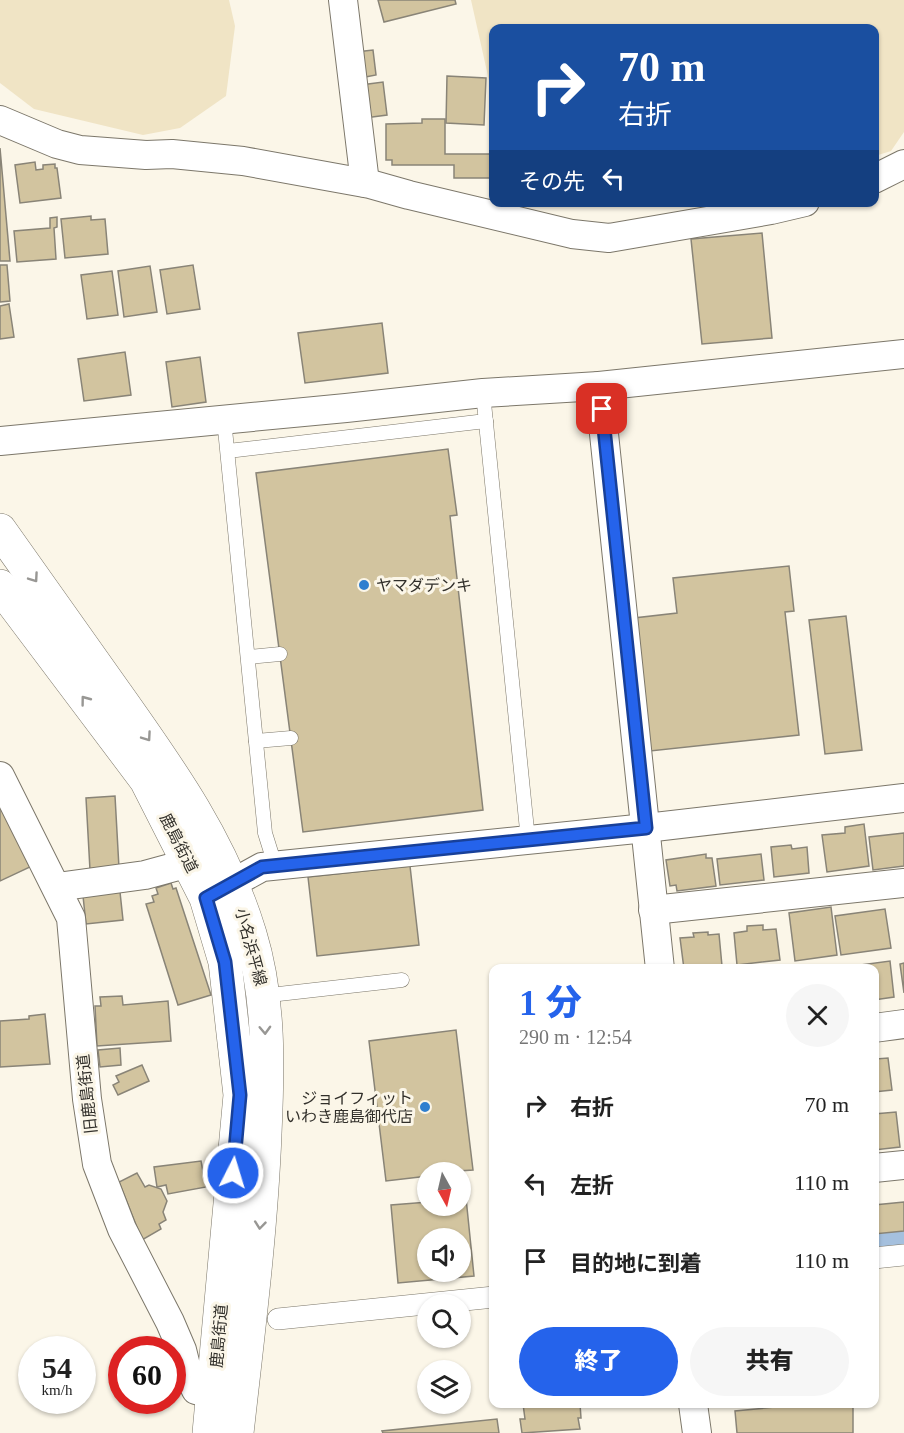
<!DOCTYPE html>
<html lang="ja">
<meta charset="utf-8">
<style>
:root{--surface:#fff;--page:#f6f6f6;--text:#222;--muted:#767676;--accent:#2563eb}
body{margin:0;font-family:"Times New Roman","Noto Sans JP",serif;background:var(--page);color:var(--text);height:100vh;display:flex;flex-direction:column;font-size:22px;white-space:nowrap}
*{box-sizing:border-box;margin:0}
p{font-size:20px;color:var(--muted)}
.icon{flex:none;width:33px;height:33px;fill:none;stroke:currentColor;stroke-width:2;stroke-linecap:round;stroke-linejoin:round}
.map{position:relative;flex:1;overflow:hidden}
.sheet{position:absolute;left:489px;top:964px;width:390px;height:444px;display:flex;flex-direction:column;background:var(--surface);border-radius:12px;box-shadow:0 2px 4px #0004}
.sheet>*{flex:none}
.banner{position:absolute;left:489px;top:24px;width:390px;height:183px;border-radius:12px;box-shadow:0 2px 4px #0004;background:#1a4fa0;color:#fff;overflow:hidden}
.needle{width:39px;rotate:172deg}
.tools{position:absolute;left:417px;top:1162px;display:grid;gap:12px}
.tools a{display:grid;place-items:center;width:54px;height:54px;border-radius:50%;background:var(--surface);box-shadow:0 2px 4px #0004;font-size:30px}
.speed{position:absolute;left:18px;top:1336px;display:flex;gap:12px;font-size:30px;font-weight:700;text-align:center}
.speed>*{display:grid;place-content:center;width:78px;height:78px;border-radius:50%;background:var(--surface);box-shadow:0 2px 4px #0004;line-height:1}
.speed small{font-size:15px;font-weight:400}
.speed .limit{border:9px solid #d22;background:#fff;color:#111}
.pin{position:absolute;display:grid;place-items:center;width:51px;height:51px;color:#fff;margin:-26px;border-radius:12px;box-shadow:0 3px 9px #0006}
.me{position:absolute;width:66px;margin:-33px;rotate:5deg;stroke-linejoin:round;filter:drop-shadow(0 0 4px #0008)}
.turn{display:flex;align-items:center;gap:21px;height:126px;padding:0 30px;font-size:27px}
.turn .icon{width:78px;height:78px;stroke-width:2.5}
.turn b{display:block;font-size:42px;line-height:51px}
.then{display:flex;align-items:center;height:57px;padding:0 30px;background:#0003;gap:12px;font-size:22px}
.round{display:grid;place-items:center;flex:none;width:63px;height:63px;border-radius:32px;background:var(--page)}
.head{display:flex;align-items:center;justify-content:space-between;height:102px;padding:0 30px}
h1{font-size:36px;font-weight:800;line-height:45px;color:var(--accent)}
.action{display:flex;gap:12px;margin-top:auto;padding:12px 30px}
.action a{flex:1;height:69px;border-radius:36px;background:var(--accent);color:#fff;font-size:24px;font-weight:800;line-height:69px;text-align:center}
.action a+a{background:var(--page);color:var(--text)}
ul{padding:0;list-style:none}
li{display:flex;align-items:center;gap:18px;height:78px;padding:0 30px}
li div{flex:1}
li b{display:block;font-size:22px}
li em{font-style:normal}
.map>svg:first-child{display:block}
.green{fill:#f0e4c5}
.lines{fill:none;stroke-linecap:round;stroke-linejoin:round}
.canal{stroke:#a5c0de;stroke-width:27}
.building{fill:#d2c49f;stroke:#898477;stroke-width:1.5;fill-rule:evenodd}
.service-casing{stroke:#7c776a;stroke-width:15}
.pedestrian-casing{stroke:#7c776a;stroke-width:22}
.minor-casing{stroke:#7c776a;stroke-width:30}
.primary-casing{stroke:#7c776a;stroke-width:34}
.service{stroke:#fff;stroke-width:14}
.pedestrian{stroke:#fff;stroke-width:21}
.minor{stroke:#fff;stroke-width:28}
.primary{stroke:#fff;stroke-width:33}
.oneway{stroke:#989794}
.route-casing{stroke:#184099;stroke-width:15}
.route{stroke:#2563eb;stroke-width:10}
.poi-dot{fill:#2f7fcf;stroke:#fbf6e8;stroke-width:2}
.labels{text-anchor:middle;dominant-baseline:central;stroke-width:6;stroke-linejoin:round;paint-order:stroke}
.poi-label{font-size:16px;fill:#312f2a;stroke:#fbf6e8;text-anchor:start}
.street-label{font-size:16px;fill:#312f2a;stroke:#fbf6e8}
</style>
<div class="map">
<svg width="904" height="1433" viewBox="0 0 904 1433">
<rect width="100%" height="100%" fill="#fbf6e8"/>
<!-- green -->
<g class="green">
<polygon points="0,0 229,0 235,26 226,96 180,128 143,135 34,109 0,83"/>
<polygon points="471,0 904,0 904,132 891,151 875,156 874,28 494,28 493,90 490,85"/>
</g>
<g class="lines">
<!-- canal -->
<polyline class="canal" points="874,1246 904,1243"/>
</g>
<!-- building -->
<g class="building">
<polygon points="378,0 455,0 456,4 384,22"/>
<polygon points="373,50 376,75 360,78 356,52"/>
<polygon points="447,76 486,78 484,125 446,123"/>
<polygon points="383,82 387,115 365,118 361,85"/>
<polygon points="422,119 445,119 445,154 493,154 493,178 454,178 454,165 392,165 392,160 386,160 386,124 422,123"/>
<polygon points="0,148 10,261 0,261"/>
<polygon points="35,162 36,170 43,169 43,165 55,164 55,168 57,168 61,198 20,203 15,165"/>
<polygon points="91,216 91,220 105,219 108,254 65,258 61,219"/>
<polygon points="57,217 57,227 54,228 56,259 17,262 14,231 50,228 50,218"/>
<polygon points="762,233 772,338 702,344 691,239"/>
<polygon points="0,265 7,265 10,301 0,302"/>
<polygon points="193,265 200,309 167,314 160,270"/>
<polygon points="150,266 157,312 124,317 118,271"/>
<polygon points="112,271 118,315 87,319 81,275"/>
<polygon points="9,304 14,337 0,339 0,306"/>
<polygon points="382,323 388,373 305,383 298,333"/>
<polygon points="125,352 131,395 84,401 78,359"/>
<polygon points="200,357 206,402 172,407 166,362"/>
<polygon points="448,449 457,515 450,516 483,810 303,832 256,473"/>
<polygon points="789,566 794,611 785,612 799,735 650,751 634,618 677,613 673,578"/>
<polygon points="846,616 862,750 825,754 809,620"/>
<polygon points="115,796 119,868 90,870 86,798"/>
<polygon points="0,803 30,867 0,881"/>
<polygon points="864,824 869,866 827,872 822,835 845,833 845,827"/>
<polygon points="904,833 904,866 873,870 869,837"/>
<polygon points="791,845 792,849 807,847 809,873 774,877 771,847"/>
<polygon points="706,854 706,858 712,858 716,886 677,891 676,885 670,886 666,860"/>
<polygon points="761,854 764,880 720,885 717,859"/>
<polygon points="410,866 419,945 317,956 308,877"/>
<polygon points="171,883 173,889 176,888 211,995 178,1005 146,904 154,902 152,896 158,894 156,888"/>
<polygon points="120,892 123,920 86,924 83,896"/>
<polygon points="831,907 837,955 795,961 789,913"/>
<polygon points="885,909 891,948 841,955 835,916"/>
<polygon points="763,925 763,930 776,929 780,960 737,965 734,933 747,931 747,926"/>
<polygon points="708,932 708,935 719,934 722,966 684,969 680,938 694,937 693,933"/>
<polygon points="890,961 894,997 874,1000 874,969 846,969 846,967"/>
<polygon points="904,963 904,993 900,964"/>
<polygon points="122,996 123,1005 168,1001 171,1041 97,1046 95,1006 101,1006 100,997"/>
<polygon points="45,1014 50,1064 0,1067 0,1021 29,1019 29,1016"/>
<polygon points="456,1030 473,1170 428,1173 428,1176 386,1181 369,1041"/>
<polygon points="120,1048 121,1065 100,1067 98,1050"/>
<polygon points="874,1055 876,1055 876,1059 888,1058 892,1090 874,1092"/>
<polygon points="142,1065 149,1081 118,1095 113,1085 119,1082 116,1076"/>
<polygon points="896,1112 900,1147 874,1150 874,1114"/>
<polygon points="201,1161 206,1187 168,1194 166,1185 157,1187 154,1167"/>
<polygon points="137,1173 145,1187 149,1185 161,1189 167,1201 163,1212 166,1220 159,1224 161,1229 142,1240 119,1182"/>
<path d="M460,1198H466L474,1276L398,1283L391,1205L428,1202V1206H460ZM428,1239H460V1272H428Z"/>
<polygon points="904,1202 904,1231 874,1234 874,1205"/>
<polygon points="523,1404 580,1404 581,1418 578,1418 580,1429 522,1433 520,1419 525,1419"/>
<polygon points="806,1404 853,1404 853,1433 737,1433 735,1411"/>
<polygon points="497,1419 499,1433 383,1433 382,1431"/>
</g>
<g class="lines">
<defs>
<g id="service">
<polyline points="483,393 528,840"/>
<polyline points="224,419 265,833 275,865"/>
<polyline points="228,451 486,421"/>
<polyline points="248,657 280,654"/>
<polyline points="256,741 291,738"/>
<polyline points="261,996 402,980"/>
</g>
<g id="pedestrian">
<polyline points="874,1258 904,1255"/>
<polyline points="278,1319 494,1297"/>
</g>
<g id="minor">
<polyline points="343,0 365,183"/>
<polyline points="0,120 57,144 80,150 146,155 172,154 243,161 370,184 409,195 572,234 609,238 771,210 805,202"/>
<polyline points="874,179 904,164"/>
<polyline points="599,386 660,969"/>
<polyline points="0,441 346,408 483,393 599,386 904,354"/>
<polyline points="0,776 71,918 87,1099 97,1164 122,1229 170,1322 182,1350 188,1374 196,1390 214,1395"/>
<polyline points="57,887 145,875 189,863"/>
<polyline points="213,894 262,867 646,828 904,798"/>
<polyline points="653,910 904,883"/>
<polyline points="874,1028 904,1024"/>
<polyline points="874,1168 904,1165"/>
<polyline points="693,1404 697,1433"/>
</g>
<g id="primary">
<path d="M0,530C39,585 78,640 117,695C171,771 223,844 250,934C270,999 268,1068 265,1134C261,1234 248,1334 237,1433"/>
<polyline points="0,586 146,780 206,898 225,962 240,1095 209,1433"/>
</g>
</defs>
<!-- service casing -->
<use href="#service" class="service-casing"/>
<!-- pedestrian casing -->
<use href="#pedestrian" class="pedestrian-casing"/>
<!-- minor casing -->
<use href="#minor" class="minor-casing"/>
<!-- primary casing -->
<use href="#primary" class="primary-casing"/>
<!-- service -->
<use href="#service" class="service"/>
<!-- pedestrian -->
<use href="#pedestrian" class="pedestrian"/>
<!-- minor -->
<use href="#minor" class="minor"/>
<!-- primary -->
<use href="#primary" class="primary"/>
</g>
<!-- one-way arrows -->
<defs><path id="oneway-chevron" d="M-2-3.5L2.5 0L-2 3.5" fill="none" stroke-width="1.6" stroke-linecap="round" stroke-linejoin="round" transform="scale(1.5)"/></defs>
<g class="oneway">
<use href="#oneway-chevron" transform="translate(34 578) rotate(55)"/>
<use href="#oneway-chevron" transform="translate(85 700) rotate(-127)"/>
<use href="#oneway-chevron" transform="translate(147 737) rotate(55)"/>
<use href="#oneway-chevron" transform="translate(265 1030) rotate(88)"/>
<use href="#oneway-chevron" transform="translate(260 1225) rotate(96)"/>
</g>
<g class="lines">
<defs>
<polyline id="route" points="233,1173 240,1095 225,962 206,898 262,867 646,828 602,409"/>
</defs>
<!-- route casing -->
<use href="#route" class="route-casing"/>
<!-- route -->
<use href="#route" class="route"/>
</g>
<!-- markers -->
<g class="poi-dot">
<circle cx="364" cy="585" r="6"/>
<circle cx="425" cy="1107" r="6"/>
</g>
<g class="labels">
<!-- poi labels -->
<g class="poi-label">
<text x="376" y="585">ヤマダデンキ</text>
<text x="413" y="1098" text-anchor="end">ジョイフィット<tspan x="413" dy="18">いわき鹿島御代店</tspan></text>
</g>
<!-- street labels -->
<g class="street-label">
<text transform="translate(179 843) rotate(63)">鹿島街道</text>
<text transform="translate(251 947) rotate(75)">小名浜平線</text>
<text transform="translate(87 1094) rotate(-96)">旧鹿島街道</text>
<text transform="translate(219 1336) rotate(-85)">鹿島街道</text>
</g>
</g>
</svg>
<div class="tools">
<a><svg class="needle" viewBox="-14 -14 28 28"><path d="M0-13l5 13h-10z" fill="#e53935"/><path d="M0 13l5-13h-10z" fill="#767676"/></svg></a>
<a><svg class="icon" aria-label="sound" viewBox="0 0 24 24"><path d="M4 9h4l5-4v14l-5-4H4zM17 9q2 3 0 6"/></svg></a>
<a><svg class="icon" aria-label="search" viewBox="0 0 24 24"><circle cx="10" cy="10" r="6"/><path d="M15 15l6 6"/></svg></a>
<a><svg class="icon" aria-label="layers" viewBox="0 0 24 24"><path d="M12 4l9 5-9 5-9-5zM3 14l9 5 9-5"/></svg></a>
</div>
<div class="speed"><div>54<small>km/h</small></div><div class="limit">60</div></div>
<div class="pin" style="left:602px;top:409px;background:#d93025"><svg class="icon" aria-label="arrive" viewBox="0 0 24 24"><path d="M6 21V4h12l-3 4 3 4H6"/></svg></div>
<svg class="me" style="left:233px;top:1173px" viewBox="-20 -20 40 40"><circle r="17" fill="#2563eb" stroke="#fff" stroke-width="3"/><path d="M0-11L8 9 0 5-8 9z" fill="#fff"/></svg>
<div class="banner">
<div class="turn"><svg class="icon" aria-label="right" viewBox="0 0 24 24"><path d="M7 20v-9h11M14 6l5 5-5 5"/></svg><div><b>70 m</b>右折</div></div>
<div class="then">その先<svg class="icon" aria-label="left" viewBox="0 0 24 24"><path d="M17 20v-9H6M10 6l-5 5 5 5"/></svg></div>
</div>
<section class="sheet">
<div class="head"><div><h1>1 分</h1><p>290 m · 12:54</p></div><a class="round"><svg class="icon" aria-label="close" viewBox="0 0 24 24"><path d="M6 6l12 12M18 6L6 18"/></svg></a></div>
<ul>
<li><svg class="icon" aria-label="right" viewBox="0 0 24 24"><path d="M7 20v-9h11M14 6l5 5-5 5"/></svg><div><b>右折</b></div><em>70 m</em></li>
<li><svg class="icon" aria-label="left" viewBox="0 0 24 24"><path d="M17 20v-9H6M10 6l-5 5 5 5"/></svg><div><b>左折</b></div><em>110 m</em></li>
<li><svg class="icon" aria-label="arrive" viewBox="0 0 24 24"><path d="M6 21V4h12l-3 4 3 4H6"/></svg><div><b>目的地に到着</b></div><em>110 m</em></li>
</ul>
<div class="action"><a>終了</a><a>共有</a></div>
</section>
</div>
